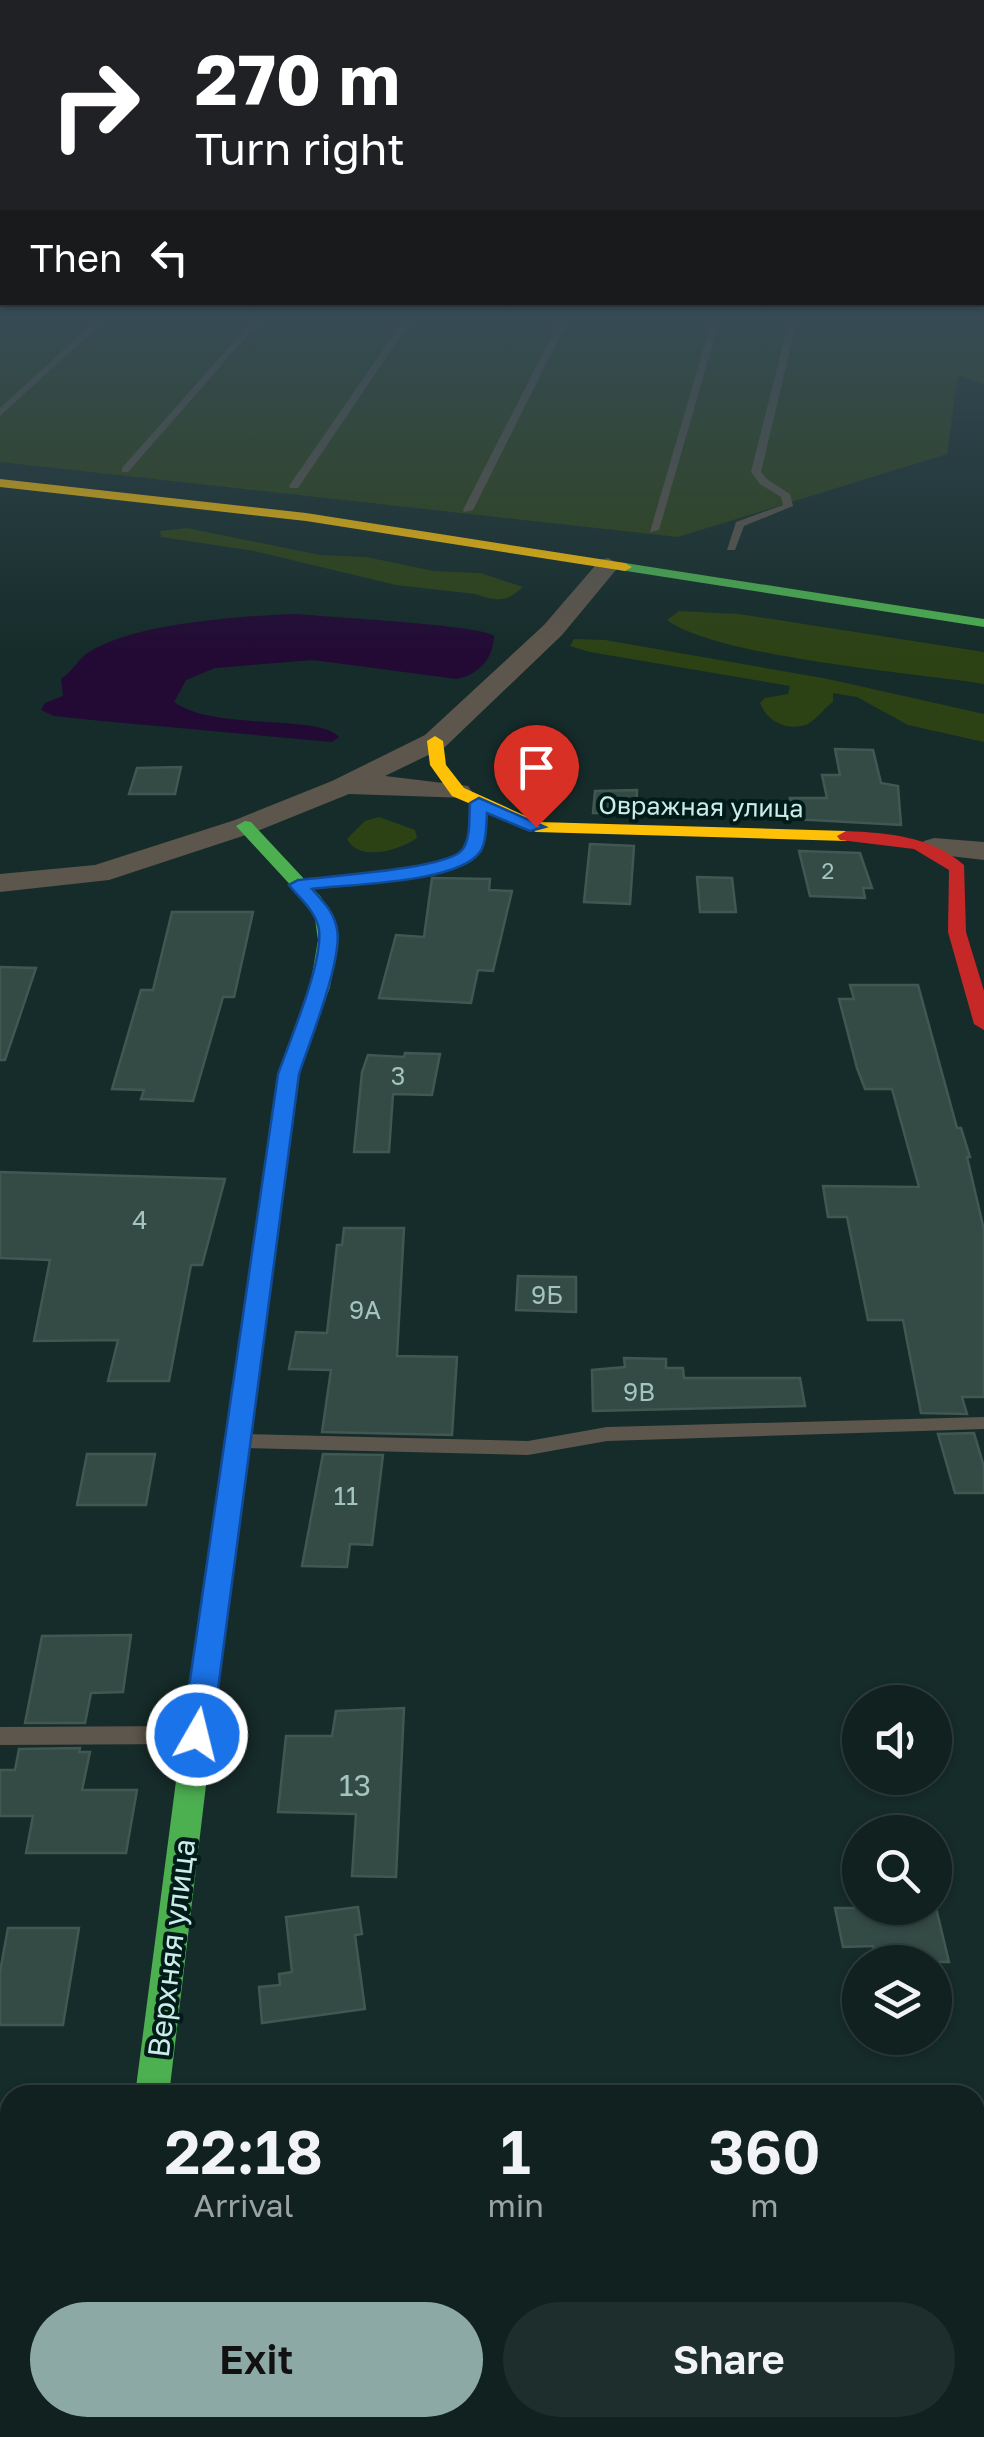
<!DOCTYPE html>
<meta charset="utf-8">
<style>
:root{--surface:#102120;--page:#1e2e2d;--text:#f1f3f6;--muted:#9ca3a5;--line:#303e3e;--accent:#8ca9a6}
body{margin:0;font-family:"Golos Text",sans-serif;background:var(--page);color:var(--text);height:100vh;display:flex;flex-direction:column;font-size:38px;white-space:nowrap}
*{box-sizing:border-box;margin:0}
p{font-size:32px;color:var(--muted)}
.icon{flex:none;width:55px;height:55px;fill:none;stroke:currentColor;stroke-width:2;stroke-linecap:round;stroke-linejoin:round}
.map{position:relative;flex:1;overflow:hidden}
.drawer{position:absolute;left:0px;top:2085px;width:985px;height:352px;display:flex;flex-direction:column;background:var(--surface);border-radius:30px 30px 0 0;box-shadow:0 2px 8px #0004,0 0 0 2px var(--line)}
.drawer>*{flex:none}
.top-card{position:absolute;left:0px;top:0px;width:985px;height:305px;box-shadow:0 2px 8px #0004,0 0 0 2px var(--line);background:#202124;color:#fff;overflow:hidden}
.tools{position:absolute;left:842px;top:1685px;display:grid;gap:20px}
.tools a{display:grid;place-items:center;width:110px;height:110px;border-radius:50%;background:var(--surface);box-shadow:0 2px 8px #0004,0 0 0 2px var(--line);font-size:50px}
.pin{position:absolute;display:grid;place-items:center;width:85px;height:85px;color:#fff;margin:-102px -42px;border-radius:50% 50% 50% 0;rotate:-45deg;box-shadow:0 0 10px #0007}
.pin .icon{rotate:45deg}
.me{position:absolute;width:110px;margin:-55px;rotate:8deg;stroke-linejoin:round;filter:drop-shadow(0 0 8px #0008)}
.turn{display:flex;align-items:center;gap:35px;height:210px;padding:0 30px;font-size:45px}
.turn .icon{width:130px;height:130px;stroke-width:2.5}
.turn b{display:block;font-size:70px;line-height:85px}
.then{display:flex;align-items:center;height:95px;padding:0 30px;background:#0003;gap:20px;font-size:38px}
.eta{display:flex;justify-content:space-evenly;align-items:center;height:170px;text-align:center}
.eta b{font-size:60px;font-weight:600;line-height:70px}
.primary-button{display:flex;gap:20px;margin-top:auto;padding:20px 30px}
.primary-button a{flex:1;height:115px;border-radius:60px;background:var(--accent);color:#111;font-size:40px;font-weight:600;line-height:115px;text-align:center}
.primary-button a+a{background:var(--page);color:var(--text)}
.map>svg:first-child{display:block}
.green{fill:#2d4214}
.water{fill:#220a34}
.building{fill:#344a45;stroke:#405752;stroke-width:2.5}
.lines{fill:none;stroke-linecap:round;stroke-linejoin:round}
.lane{fill:#5d564c;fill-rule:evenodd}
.street{fill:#5d564c;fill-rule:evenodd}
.fast{fill:#4caf50;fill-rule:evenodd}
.slow{fill:#ffc107;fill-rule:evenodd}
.jam{fill:#c62828;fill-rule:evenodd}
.route{fill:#1a73e8;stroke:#114b97;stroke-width:2.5}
.labels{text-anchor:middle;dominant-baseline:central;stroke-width:8;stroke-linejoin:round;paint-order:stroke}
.far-number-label{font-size:22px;fill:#a5c4bf}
.far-street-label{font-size:25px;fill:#cbece8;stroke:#001b18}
.number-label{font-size:25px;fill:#a5c4bf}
.near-number-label{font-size:30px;fill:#a5c4bf}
.street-label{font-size:30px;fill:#cbece8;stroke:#001b18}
</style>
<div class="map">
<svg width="984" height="2437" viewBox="0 0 984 2437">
<rect width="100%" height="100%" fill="#162c2a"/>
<!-- green -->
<g class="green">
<polygon points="0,312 966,312 984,314 984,385 958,375 947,454 678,537 0,462"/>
<path d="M187,528L320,555L366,557L434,571L480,573L523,587C506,603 496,601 475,594L396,585L254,551L161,537L160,531Z"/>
<path d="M679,611L739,614L984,652V684C914,673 717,657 667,620Z"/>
<path d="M574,639L605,640L828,679L984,714V742L908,725L857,697L833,693V702C824,708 817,719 808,724C788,732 767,722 760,703L765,698L788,694L790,686L590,652L570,646Z"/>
<path d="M379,817L415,830L417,838C398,851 359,862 347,839L365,821Z"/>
</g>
<!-- water -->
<path class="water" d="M296,614C326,617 482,625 494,636C493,659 479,674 457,679L313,660L215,668L186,680L174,702C213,731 319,714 339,737L332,742L102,721L54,716L41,710L45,703L63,696L61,679C73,671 78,659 89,652C135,623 241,616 296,614Z"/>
<!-- building -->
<g class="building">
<polygon points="505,747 550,747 553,776 500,782 499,750"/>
<polygon points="835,749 873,750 881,783 898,786 901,825 794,819 790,798 827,798 822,775 840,775"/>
<polygon points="181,767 175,794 129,794 137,768"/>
<polygon points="637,790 636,814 593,813 595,791"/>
<polygon points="590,844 634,846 630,904 584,902"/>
<polygon points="799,851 860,853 872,888 863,888 865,898 810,896"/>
<polygon points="697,877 732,878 736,912 700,912"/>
<polygon points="432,878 490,879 489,890 512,891 493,971 478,970 471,1003 379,998 396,935 424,937"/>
<polygon points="172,912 253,912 234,997 223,997 193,1101 141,1099 144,1090 112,1089 141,990 153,990"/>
<polygon points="0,967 36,968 5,1060 0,1060"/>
<polygon points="850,985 918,985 957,1128 961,1128 970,1157 967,1157 984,1230 984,1397 962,1397 967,1414 921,1413 903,1320 868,1320 847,1217 828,1217 823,1186 919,1187 892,1089 865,1089 857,1068 839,999 854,999"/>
<polygon points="405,1053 440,1054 432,1095 393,1094 389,1152 354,1152 362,1072 368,1055 404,1057"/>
<polygon points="0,1172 225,1179 202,1265 191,1265 169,1381 108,1381 118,1340 34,1341 50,1260 0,1258"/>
<polygon points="344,1228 404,1228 397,1356 457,1357 452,1435 322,1432 331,1370 289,1369 296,1332 327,1333 337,1245 342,1245"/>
<polygon points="518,1276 576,1277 576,1312 516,1310"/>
<polygon points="624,1358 666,1359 666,1368 683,1368 684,1378 800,1378 805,1406 593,1411 592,1370 625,1367"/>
<polygon points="974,1433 984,1467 984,1493 955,1493 938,1434"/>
<polygon points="87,1454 155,1454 146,1505 77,1505"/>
<polygon points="323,1454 383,1455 372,1545 350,1544 347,1567 302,1566"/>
<polygon points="131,1635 123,1692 91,1693 85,1723 25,1723 42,1636"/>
<polygon points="404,1708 396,1877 352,1876 356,1814 278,1812 286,1736 332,1736 336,1711"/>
<polygon points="80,1748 79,1752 90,1752 82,1790 137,1790 126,1853 26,1853 33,1816 0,1816 0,1770 15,1770 19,1749"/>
<polygon points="358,1907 362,1934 355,1935 365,2009 262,2023 259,1987 280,1985 279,1974 292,1972 286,1917"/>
<polygon points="835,1908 936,1908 949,1962 877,1962 873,1946 843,1947"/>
<polygon points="8,1928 79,1928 63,2025 0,2025 0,1972"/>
</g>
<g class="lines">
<!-- lane -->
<g class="lane">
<polygon points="105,312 114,312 0,416 0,408"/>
<polygon points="260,312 268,312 128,472 122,472 122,468"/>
<polygon points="409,312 417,312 298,488 290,488 289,486"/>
<polygon points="564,312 572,312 473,510 464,512 463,510"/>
<polygon points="714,312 722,312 659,530 650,532"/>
<polygon points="791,312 799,312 761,472 768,480 790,494 793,506 744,526 735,550 727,550 736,522 783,505 781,497 760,484 751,472"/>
<path d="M479,799L486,803C485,817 487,836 480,849C460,882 340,886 302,889L295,885L302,881C347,877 435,879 468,845L472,803Z"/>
<polygon points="984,1417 984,1429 607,1441 528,1455 246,1448 239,1446 236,1441 239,1436 246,1434 528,1441 607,1427"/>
<polygon points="187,1726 195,1729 198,1735 195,1741 187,1744 0,1745 0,1727"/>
<polygon points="525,2428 555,2428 557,2437 527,2437"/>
</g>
<!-- street -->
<g class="street">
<polygon points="608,558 620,565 562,635 445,747 385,776 468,786 472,792 468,798 349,794 255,832 109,880 0,892 0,874 95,865 235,820 332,781 425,735 544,625 600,560"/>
<polygon points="934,838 984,842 984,860 924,853 919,847 924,841"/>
<rect x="0" y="2112" width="10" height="52"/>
<polygon points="975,2198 984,2199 984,2255 975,2254"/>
</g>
<!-- fast -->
<g class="fast">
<polygon points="625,563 984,619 984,627 620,570 618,567"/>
<polygon points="245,821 251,822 321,897 333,919 336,940 330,987 299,1074 212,1735 169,2095 135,2095 182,1735 279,1074 310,987 318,940 315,919 307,903 236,826"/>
</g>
<!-- slow -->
<g class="slow">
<polygon points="0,479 306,513 625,563 632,567 625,571 306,521 0,487"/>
<polygon points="435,736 443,741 446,765 464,788 539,822 846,831 855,836 846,841 536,832 452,796 430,765 427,741"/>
</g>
<!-- jam -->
<path class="jam" d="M846,831C889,833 930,836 964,865L966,932L984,991V1030L974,1024L948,932L949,870L914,849L840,840L837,836Z"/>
</g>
<!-- sky -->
<linearGradient id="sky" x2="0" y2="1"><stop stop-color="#0c1817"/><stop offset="0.48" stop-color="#364b55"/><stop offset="1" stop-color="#364b55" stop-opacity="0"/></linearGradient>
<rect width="984" height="653" fill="url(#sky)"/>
<!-- route -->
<path class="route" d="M479,798L545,827L530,831L487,813C486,824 487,842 480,852C458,883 350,884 312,889C323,901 334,912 337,929C343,959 310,1041 299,1074L212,1735L207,1743L197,1747L187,1743L182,1735L278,1074C290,1040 323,963 319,930C316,911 300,899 289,885L298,880C328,876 447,869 462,850C471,839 469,817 470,803Z"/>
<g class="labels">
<!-- far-number labels -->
<g class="far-number-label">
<text x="828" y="870">2</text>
</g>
<!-- far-street labels -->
<g class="far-street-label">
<text transform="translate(701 806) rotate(1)">Овражная улица</text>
</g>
<!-- number labels -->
<g class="number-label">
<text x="398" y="1075">3</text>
<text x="140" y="1219">4</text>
<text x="547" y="1294">9Б</text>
<text x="365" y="1309">9А</text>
<text x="639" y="1391">9В</text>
<text x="346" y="1495">11</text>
</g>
<!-- near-number labels -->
<g class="near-number-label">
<text x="355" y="1785">13</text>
</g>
<!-- street labels -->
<g class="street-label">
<text transform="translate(171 1948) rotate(-83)">Верхняя улица</text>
</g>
</g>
</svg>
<div class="tools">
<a><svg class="icon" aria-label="sound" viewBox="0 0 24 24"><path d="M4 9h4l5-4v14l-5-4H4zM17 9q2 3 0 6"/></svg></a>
<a><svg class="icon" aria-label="search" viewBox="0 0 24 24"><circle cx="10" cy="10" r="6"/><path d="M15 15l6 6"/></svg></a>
<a><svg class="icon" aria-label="layers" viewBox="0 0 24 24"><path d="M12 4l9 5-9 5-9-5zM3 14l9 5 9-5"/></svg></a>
</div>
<div class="pin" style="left:536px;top:827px;background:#d93025"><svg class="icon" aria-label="arrive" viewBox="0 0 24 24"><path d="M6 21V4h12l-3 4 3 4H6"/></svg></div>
<svg class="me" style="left:197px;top:1735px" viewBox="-20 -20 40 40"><circle r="17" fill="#1a73e8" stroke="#fff" stroke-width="3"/><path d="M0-11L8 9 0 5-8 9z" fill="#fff"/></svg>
<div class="top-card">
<div class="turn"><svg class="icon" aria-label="right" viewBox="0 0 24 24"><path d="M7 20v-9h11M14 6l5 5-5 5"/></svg><div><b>270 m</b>Turn right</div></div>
<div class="then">Then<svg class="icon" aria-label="left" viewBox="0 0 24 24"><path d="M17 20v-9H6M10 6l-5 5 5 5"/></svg></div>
</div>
<section class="drawer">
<div class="eta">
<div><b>22:18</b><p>Arrival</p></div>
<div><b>1</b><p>min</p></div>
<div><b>360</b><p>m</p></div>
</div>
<div class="primary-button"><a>Exit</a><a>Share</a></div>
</section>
</div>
